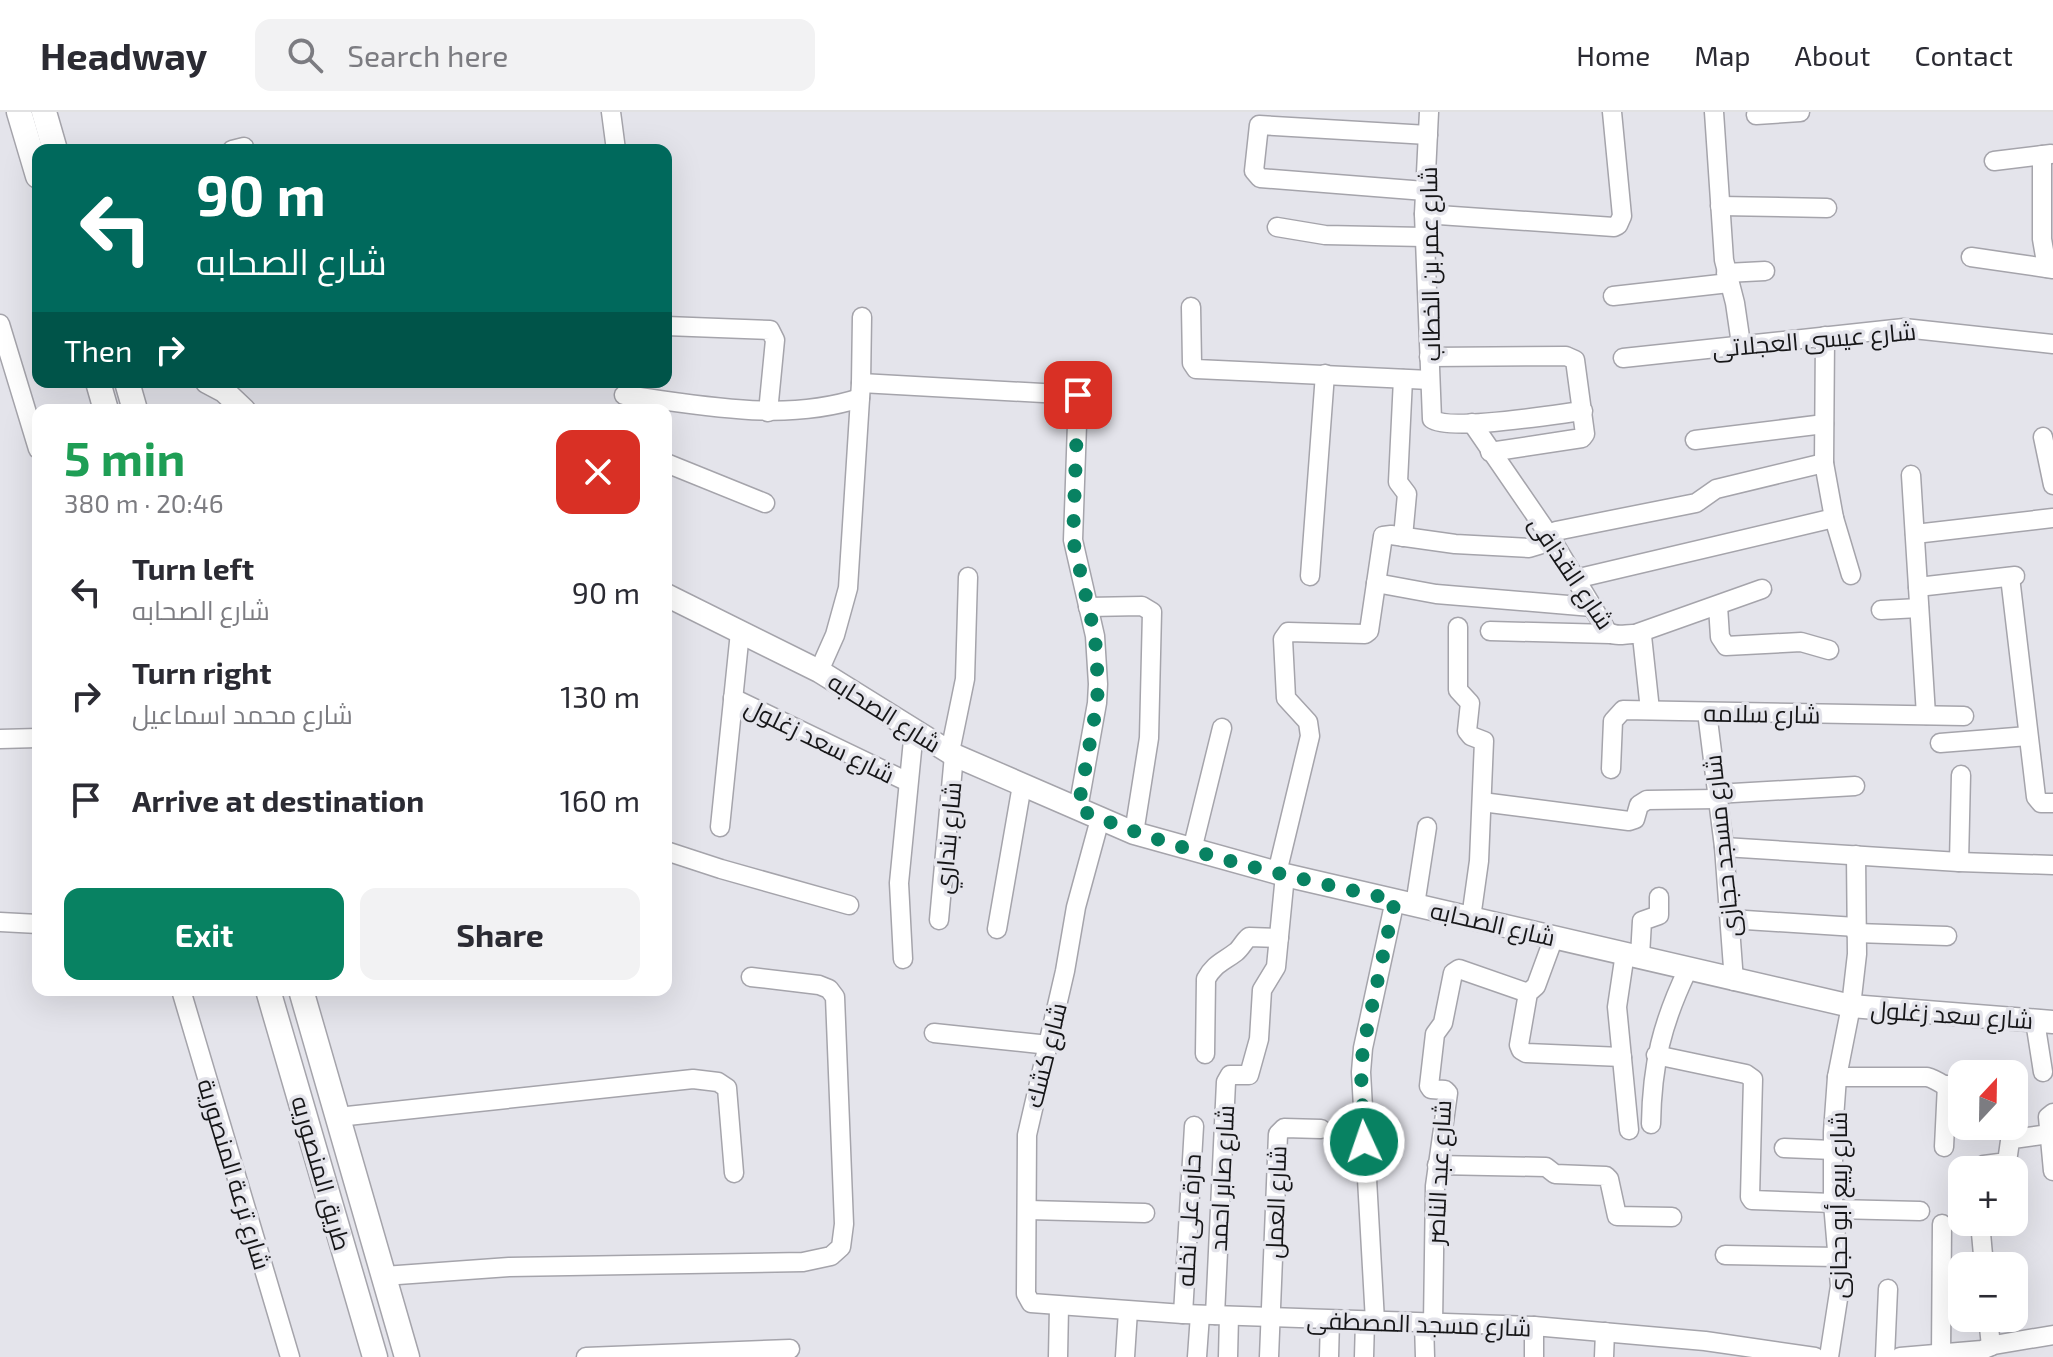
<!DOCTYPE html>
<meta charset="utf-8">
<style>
:root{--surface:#fff;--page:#f2f2f3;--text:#2b2b33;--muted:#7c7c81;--line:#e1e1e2;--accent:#088262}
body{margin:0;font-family:"Exo 2",Cairo,sans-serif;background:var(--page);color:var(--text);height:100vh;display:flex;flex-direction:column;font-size:30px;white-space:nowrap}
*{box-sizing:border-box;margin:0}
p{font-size:26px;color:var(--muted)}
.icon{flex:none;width:44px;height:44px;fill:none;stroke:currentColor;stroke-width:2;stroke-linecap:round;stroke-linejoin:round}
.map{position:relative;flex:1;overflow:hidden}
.sheet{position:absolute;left:32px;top:292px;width:640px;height:592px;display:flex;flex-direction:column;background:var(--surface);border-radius:16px;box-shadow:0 8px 32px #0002}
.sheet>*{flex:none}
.guide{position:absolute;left:32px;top:32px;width:640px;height:244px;border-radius:16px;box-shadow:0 8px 32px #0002;background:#00695c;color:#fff;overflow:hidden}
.needle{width:52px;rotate:22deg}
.buttons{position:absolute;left:1948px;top:948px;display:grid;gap:16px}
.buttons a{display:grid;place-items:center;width:80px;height:80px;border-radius:16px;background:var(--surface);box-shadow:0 8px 32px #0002;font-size:40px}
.pin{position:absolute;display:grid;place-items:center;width:68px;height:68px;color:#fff;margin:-34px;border-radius:16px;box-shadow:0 4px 12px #0006}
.me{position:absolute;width:88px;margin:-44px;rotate:357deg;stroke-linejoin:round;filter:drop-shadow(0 0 6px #0008)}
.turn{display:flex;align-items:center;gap:28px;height:168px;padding:0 32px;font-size:36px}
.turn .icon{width:104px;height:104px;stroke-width:2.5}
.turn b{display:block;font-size:56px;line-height:68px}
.then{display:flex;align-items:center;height:76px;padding:0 32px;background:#0003;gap:16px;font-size:30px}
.round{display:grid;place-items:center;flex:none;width:84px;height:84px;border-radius:16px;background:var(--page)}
.summary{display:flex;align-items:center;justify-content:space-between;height:136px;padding:0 32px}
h1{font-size:48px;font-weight:700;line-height:60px;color:#1e9e55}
.action{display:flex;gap:16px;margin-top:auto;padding:16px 32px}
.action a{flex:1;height:92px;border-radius:16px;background:var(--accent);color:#fff;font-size:32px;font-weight:700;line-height:92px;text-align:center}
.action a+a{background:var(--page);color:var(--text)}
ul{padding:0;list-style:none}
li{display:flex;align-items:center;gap:24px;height:104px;padding:0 32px}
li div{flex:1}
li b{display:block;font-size:30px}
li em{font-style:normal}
header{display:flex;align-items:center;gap:48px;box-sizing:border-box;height:112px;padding:0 40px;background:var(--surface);border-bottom:2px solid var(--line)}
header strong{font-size:38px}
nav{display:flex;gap:44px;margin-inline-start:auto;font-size:28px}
.search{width:560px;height:72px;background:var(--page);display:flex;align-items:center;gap:20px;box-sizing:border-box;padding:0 28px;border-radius:16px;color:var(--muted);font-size:30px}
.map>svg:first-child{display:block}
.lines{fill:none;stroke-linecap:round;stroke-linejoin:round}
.minor-casing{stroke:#a5a4ab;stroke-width:21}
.tertiary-casing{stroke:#a5a4ab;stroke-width:25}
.secondary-casing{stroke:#a5a4ab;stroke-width:27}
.minor{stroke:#fff;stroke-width:18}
.tertiary{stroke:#fff;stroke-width:22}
.secondary{stroke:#fff;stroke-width:24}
.route{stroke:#088262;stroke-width:14;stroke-dasharray:0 25.2}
.labels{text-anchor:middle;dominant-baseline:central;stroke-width:7;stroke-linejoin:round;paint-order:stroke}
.street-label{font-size:24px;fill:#161618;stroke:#e4e4eb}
</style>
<header>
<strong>Headway</strong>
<div class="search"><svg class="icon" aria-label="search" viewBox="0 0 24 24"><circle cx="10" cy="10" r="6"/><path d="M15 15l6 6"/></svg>Search here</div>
<nav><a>Home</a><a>Map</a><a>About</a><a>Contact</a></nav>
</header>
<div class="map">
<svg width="2053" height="1245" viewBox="0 0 2053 1245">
<rect width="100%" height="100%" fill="#e4e4eb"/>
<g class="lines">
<defs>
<g id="minor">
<polyline points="611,0 616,38"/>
<path d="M1429,0L1424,102L1432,307C1449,320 1557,302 1583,299"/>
<polyline points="1714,0 1724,148 1735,191 1741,232"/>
<polyline points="1756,3 1800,0"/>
<polyline points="232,38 244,35"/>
<polyline points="2042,43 2042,127 2047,156"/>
<polyline points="1994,49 2051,42"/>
<polyline points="1425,79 1260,66 1254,59 1259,13 1428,23"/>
<polyline points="1720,94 1827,96"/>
<polyline points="1424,102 1614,115 1618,113 1622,104 1612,0"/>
<polyline points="1277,115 1325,123 1424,125"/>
<polyline points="1971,145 2053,157"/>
<polyline points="1726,161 1765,159"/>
<polyline points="1613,184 1729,171"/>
<polyline points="1191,195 1192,251 1196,257 1430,268"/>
<polyline points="0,212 38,337"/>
<polyline points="666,214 770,218 775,228 768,300"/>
<polyline points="1825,224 1824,351 1834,406 1851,463"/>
<polyline points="1429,245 1566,244 1575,248 1585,322 1582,326 1490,340"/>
<polyline points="1623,246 1904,216 2053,232"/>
<polyline points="861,271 1078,283 1073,428 1095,524 1098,572 1097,591 1078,697"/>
<path d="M624,283C703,293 783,311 860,286"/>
<path d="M1472,311L1549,423L1607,519C1618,528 1631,518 1642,524L1650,598"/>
<polyline points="2043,325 2053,373"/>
<polyline points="1695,328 1824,312"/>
<polyline points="666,351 765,391"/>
<polyline points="1911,363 1926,603"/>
<polyline points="1915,422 2053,406"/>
<polyline points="1403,425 1407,382 1398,370 1403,267"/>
<polyline points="1310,464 1325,262"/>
<polyline points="2010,465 2036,685 2041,691 2053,691"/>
<polyline points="1575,467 1834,406"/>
<polyline points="1376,471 1436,482 1592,495"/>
<polyline points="1918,475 2015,464"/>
<polyline points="1718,494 1720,525 1726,534 1801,530 1829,538"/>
<polyline points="1088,495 1142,494 1152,500 1149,626 1134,721"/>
<polyline points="1881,498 1919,496"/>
<polyline points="1458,515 1458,578 1470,591 1467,619 1471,624 1484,629 1479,749 1471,806"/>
<polyline points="1490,519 1610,522"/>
<polyline points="1638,521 1762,477"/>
<polyline points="819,559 835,523 848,476 861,271 862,205"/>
<polyline points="733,586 908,670"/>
<polyline points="1707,600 1724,735 1734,869"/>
<polyline points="0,627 38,626"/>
<polyline points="1940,631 2028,624"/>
<polyline points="950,640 965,567 968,465"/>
<polyline points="1611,657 1613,609 1623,598 1964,604"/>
<polyline points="1716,682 1855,674"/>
<polyline points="1482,690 1629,709 1635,707 1639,693 1647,688 1717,687"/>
<polyline points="1100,707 1076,795 1065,859 1027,1023 1026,1182 1031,1191 1183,1202 1534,1214 1705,1229 1815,1245"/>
<polyline points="720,715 740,520"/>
<polyline points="1724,735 1959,750 2053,753"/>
<polyline points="1192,738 1222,616"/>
<polyline points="666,739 721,757 849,793"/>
<polyline points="1959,750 1961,663"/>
<polyline points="1277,761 1310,624 1308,610 1286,586 1283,527 1288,520 1365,522 1369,519 1383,424 1391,423 1455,432 1529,436 1539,433 1556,419 1696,391 1716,377 1824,351"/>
<polyline points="1415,793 1427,715"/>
<polyline points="1730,807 1856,815"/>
<polyline points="939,808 954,643"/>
<polyline points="0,810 38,812"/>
<polyline points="997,817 1022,673"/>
<polyline points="1856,821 1947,824"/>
<polyline points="1554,825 1536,874 1528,881 1519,933 1521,938 1526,941 1622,945"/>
<polyline points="1625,841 1617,895 1629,1018"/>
<polyline points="1640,844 1642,809 1659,803 1659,785"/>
<polyline points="903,847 899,771 914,618"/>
<polyline points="181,878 290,1245"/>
<polyline points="2035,909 2043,960"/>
<polyline points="934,921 1049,933"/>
<path d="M1205,942L1206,867C1214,852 1223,850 1236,840C1241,836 1244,829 1249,825L1279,826"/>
<polyline points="1656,943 1746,962 1753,967 1750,1085 1752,1088 1833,1091"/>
<path d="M1837,965H1927C1940,968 1950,980 1962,981"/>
<polyline points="2053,1001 2048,1005 2053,1059"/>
<polyline points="338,1005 693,967 718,970 727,976 734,1061"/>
<path d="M1651,1012C1652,952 1662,911 1688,857"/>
<polyline points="1944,1035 1947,973"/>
<polyline points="1784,1036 1833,1038"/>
<polyline points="1437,1053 1546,1055 1555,1062 1606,1064 1609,1067 1617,1104 1672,1105"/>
<polyline points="1974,1058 1984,1053 2007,1050 2010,1029 2013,1027 2049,1022"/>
<polyline points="1834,1097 1920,1099"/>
<polyline points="1028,1098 1145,1101"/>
<polyline points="1980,1110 1984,1154"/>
<polyline points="1725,1143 1838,1145"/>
<polyline points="384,1164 509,1155 803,1150 831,1144 841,1135 844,1112 835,885 829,877 819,873 751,865"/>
<polyline points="1183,1202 1194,1014"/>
<polyline points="1215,1203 1226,970 1230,963 1249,963 1259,927 1262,878 1276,855 1285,763"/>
<polyline points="1988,1206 1991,1234"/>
<polyline points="1375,1209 1361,960 1363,936 1395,788"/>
<polyline points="1424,1211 1425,1245"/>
<polyline points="1433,1212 1435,1074 1448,981 1445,978 1431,977 1429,974 1435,922 1443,911 1453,861 1459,857 1528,881"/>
<polyline points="586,1245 790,1237"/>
<polyline points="1058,1245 1059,1195"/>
<polyline points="1125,1245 1128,1199"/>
<polyline points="1197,1245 1200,1203"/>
<polyline points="1228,1245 1229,1204"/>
<polyline points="1269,1245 1278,1022 1284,1016 1321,1017"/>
<polyline points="1329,1245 1330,1208"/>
<polyline points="1364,1245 1365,1209"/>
<polyline points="1534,1245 1534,1214"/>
<polyline points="1604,1245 1605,1220"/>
<polyline points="1829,1245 1840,1174 1833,1091 1833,1020 1837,965 1851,894 1857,842 1856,743"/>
<polyline points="1885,1245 1888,1177"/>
<polyline points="1900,1245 1982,1238 1994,1233 2053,1223"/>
<polyline points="1941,1245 1942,1112"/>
</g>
<g id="tertiary">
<polyline points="207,270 224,279 244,298"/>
<polyline points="666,483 819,559 954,643 1134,721 1285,763 1851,894 2053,910"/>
</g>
<g id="secondary">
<polyline points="19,0 38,64"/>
<polyline points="44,0 55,38"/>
<polyline points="98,270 106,298"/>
<polyline points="127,270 135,298"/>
<polyline points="268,878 375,1245"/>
<polyline points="301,878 407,1245"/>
</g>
</defs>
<!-- minor casing -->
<use href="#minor" class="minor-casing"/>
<!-- tertiary casing -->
<use href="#tertiary" class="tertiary-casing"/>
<!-- secondary casing -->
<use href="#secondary" class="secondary-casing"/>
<!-- minor -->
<use href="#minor" class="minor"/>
<!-- tertiary -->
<use href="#tertiary" class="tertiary"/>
<!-- secondary -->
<use href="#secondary" class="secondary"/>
</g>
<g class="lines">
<!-- route -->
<path class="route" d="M1078,283L1073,428L1095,524L1098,572L1097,591L1078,697C1179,741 1288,764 1395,788L1363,936L1361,960L1364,1030"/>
</g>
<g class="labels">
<!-- street labels -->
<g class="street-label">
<text transform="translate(1429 152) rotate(-91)">شارع عمر بن الخطاب</text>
<text transform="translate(1814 227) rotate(-5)">شارع عيسى العجلاتى</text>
<text transform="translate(1572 460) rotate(56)">شارع القذافى</text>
<text transform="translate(885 600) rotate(32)">شارع الصحابه</text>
<text transform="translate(1762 601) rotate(1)">شارع سلامه</text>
<text transform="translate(820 628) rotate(26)">شارع سعد زغلول</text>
<text transform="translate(947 726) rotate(-85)">شارع بنداري</text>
<text transform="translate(1721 734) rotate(-96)">شارع مسجد حجازى</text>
<text transform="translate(1493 811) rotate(13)">شارع الصحابه</text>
<text transform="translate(1952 902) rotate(4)">شارع سعد زغلول</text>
<text transform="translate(1045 943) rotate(-76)">شارع كشك</text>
<text transform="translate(1438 1060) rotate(-87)">شارع عبد الناصر</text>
<text transform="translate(322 1061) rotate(74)">طريق المنصوريه</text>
<text transform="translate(235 1062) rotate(73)">شارع ترعة المنصورية</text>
<text transform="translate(1221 1066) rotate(-87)">شارع صابر احمد</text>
<text transform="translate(1275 1090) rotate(-88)">شارع العمل</text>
<text transform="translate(1837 1093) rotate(-90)">شارع ربيع أبو حجازى</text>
<text transform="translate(1188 1108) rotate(-87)">حارة على نخله</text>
<text transform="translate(1419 1211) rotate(2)">شارع مسجد المصطفى</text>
</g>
</g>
</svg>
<div class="buttons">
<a><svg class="needle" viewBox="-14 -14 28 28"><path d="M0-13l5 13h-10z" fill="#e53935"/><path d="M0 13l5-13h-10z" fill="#7c7c81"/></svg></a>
<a>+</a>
<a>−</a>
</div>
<div class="pin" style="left:1078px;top:283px;background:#d93025"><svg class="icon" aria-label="arrive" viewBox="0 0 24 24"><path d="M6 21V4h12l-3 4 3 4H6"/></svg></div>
<svg class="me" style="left:1364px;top:1030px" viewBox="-20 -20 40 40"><circle r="17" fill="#088262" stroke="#fff" stroke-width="3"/><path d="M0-11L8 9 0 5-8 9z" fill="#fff"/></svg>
<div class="guide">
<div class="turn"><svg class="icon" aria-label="left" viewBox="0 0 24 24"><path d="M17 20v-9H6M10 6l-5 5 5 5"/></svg><div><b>90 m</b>شارع الصحابه</div></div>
<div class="then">Then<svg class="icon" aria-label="right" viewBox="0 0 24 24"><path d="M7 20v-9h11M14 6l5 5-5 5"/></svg></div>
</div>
<section class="sheet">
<div class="summary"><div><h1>5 min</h1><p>380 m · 20:46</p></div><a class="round" style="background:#d93025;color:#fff"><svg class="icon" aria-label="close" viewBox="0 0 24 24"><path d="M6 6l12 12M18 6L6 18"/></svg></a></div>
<ul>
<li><svg class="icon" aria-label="left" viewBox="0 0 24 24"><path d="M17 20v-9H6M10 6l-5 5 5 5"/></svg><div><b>Turn left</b><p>شارع الصحابه</p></div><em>90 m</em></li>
<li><svg class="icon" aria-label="right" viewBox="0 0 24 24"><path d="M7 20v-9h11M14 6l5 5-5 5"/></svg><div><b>Turn right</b><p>شارع محمد اسماعيل</p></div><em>130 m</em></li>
<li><svg class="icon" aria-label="arrive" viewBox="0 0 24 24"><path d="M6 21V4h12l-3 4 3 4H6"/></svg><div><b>Arrive at destination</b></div><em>160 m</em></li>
</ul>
<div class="action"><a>Exit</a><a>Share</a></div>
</section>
</div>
